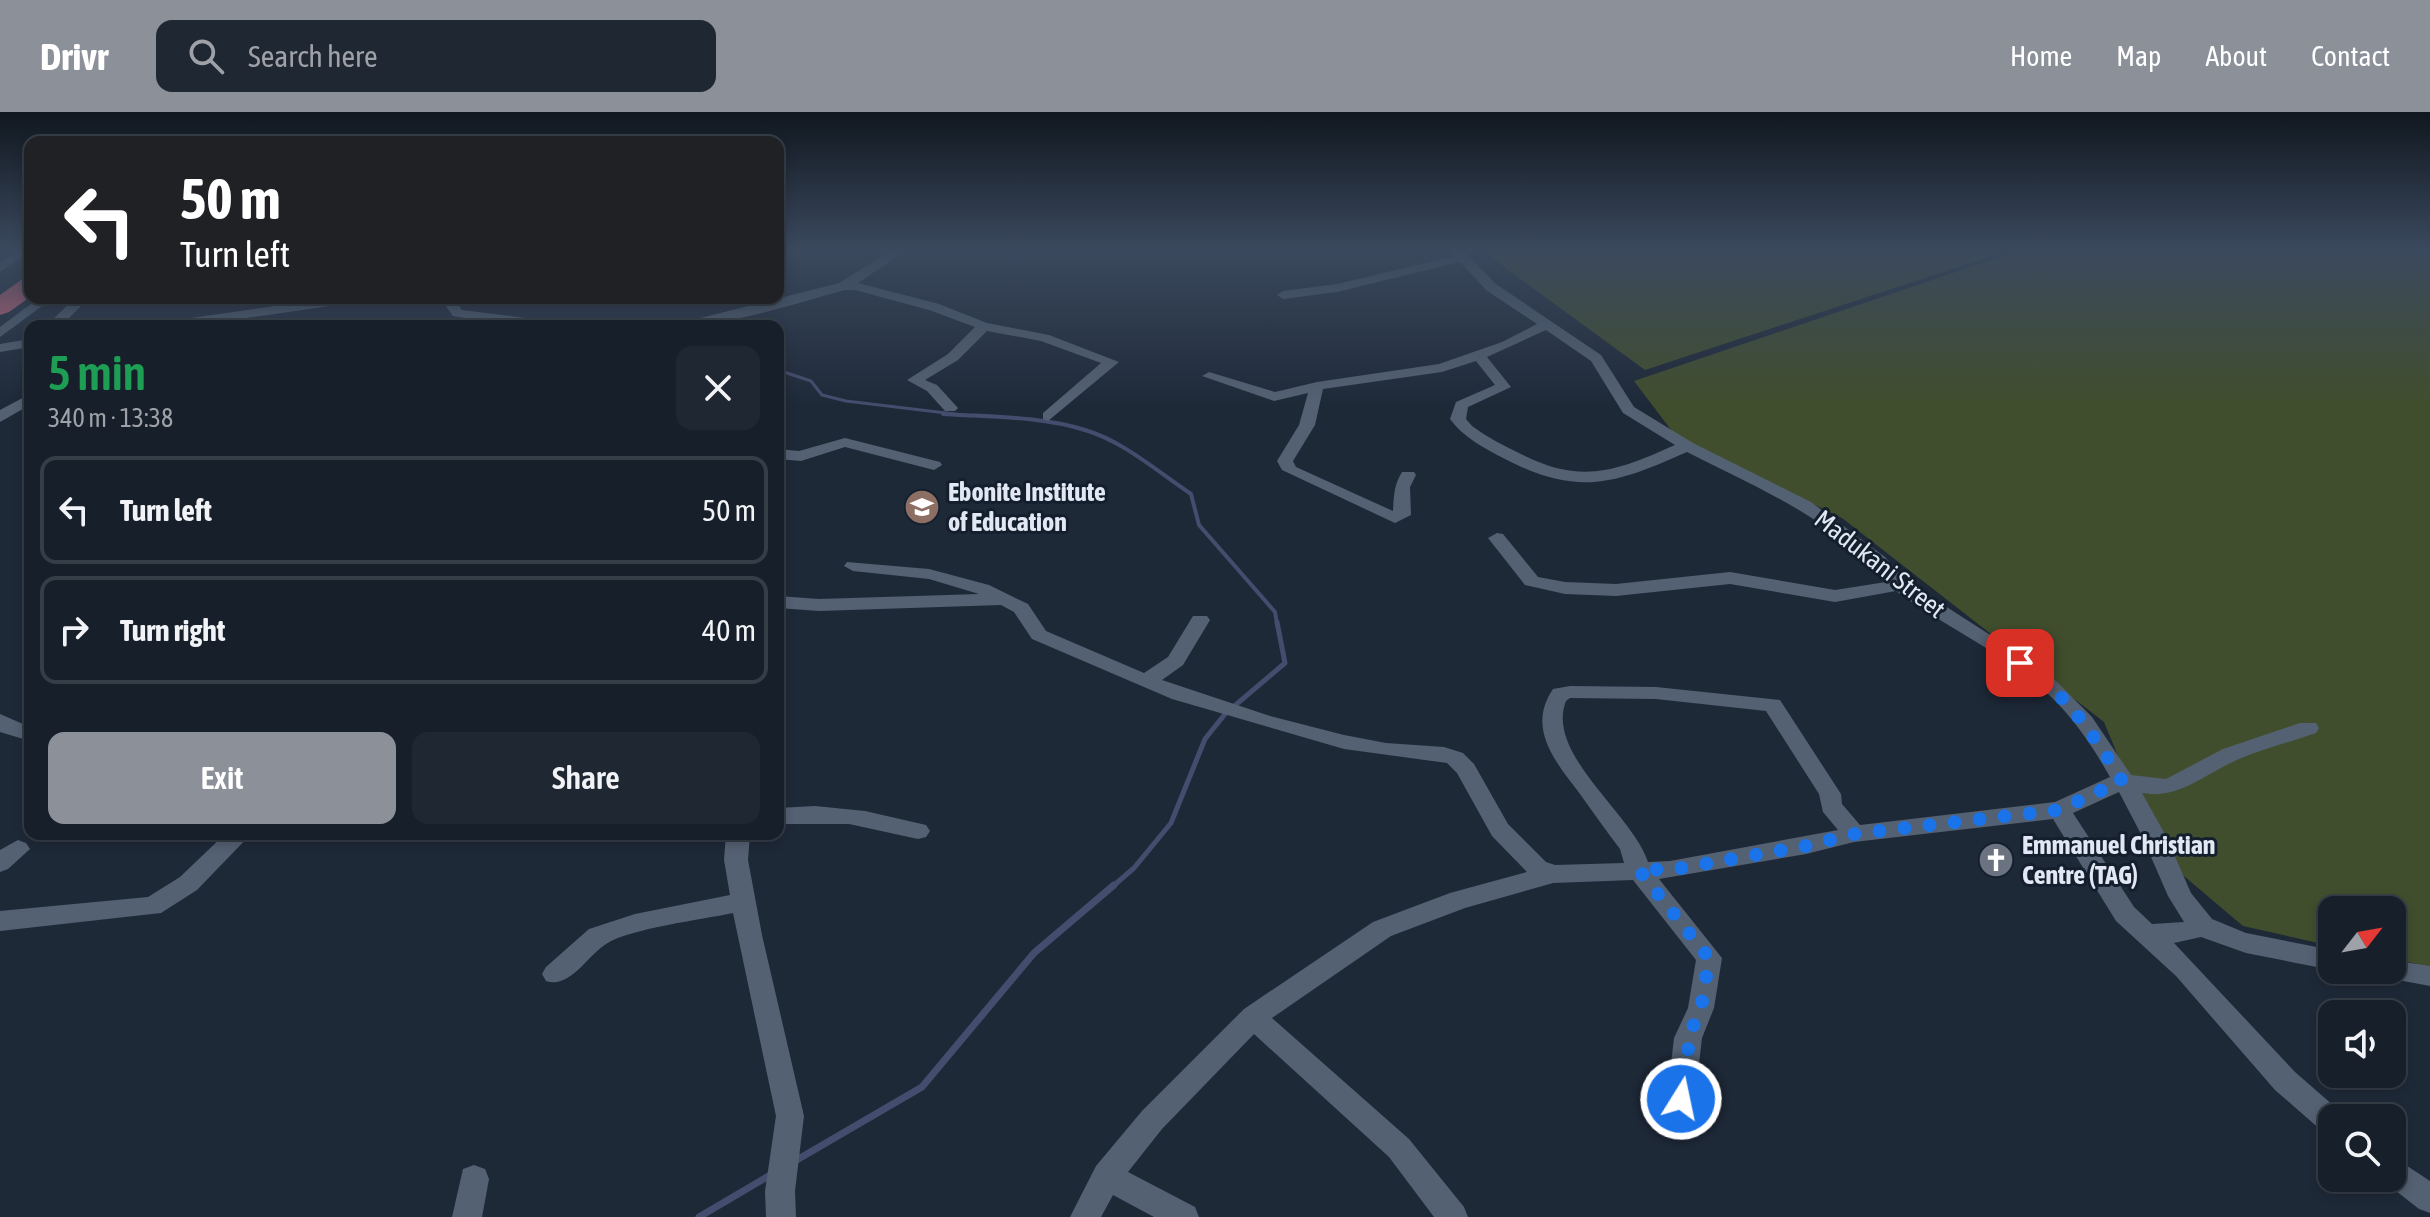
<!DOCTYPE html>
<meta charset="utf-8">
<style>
:root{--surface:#161f2a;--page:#1f2732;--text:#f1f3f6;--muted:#9ea2a8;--line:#353d47;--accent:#8c9099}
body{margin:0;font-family:"Asap Condensed",sans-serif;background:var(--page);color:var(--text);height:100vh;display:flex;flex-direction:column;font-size:30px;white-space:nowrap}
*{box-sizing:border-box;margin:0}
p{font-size:26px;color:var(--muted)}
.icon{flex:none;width:44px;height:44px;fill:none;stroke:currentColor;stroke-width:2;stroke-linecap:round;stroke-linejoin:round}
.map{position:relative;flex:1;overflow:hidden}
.sheet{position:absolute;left:24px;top:208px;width:760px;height:520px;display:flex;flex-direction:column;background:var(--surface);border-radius:16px;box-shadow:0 4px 12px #0003,0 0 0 2px var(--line)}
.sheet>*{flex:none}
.guide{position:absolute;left:24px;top:24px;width:760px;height:168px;border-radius:16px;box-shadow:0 4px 12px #0003,0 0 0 2px var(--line);background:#202124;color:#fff;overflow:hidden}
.needle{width:52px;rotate:59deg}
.tools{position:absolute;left:2318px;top:784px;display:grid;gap:16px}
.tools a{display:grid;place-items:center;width:88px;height:88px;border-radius:16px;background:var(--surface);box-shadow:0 4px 12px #0003,0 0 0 2px var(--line);font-size:40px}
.pin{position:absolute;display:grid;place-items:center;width:68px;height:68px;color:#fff;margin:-34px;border-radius:16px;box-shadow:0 4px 12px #0006}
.me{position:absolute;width:88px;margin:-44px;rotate:10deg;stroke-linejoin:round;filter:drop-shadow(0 0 6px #0008)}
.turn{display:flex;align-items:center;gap:28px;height:168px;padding:0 24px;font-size:36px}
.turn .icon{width:104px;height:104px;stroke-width:2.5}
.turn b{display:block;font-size:56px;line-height:68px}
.round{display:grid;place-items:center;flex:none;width:84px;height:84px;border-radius:16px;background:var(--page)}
.summary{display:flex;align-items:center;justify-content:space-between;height:136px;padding:0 24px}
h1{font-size:48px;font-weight:600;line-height:60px;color:#1e9e55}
.button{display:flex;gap:16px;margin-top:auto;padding:16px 24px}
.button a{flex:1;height:92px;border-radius:16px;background:var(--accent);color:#fff;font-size:32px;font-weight:600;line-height:92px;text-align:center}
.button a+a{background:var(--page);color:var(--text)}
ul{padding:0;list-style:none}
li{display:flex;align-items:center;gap:24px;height:108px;margin:0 16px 12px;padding:0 8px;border:4px solid var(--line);border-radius:16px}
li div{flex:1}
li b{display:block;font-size:30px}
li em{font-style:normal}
header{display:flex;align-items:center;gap:48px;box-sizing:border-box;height:112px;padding:0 40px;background:var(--accent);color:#fff}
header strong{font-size:38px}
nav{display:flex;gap:44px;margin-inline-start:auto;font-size:28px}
.search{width:560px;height:72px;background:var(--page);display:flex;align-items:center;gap:20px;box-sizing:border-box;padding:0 28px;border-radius:16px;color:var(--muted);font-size:30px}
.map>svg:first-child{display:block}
.green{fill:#414e2d}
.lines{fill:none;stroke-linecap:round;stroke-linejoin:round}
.stream-far3{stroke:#444d6d;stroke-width:3}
.stream-far2{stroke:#444d6d;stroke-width:4}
.stream-far1{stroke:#444d6d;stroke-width:5}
.stream{stroke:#444d6d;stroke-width:7}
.street{fill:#546172;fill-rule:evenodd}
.highway{fill:#da677a;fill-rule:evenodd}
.route{stroke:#1a73e8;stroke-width:14;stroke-dasharray:0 25.2}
.labels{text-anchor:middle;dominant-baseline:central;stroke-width:6;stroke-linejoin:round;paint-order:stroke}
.poi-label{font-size:26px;font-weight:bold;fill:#e1e8f3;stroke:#141f2e;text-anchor:start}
.street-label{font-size:26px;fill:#e1e8f3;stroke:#141f2e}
</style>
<header>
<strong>Drivr</strong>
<div class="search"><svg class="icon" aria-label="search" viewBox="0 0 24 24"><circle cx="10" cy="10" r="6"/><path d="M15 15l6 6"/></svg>Search here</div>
<nav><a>Home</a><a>Map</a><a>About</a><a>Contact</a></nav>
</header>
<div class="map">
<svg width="2430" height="1105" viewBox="0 0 2430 1105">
<rect width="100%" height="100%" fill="#1e2938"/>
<!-- green -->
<g class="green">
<polygon points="1481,138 2010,138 1645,258"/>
<polygon points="2021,138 2430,138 2430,855 2392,846 2392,798 2332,798 2332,834 2243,814 2159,743 2104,610 1842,406 1678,327 1634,269"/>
</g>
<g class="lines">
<!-- stream-far3 -->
<polyline class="stream-far3" points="778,258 811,269 822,283 846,289 971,304"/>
<!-- stream-far2 -->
<path class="stream-far2" d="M943,302C989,305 1040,304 1085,318C1123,329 1158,360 1191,382L1199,413L1275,500L1277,512"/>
<!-- stream-far1 -->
<polyline class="stream-far1" points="1112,775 1134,756 1171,711 1205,627 1225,602 1285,551 1277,510"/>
<!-- stream -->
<g class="stream">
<polyline points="795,1049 922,975 1034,841 1114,773"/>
<polyline points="699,1105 772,1062"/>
</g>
<!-- street -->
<g class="street">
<polygon points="17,138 30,139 0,160 0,150"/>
<path d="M892,138H907L858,171L939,192L987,211L1049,223L1119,250L1048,309L1043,307V301L1101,251L1041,229L987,219L958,248L925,268L937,273L958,296L955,299H945L927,279L907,268L948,242L975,215L929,198L855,178H845C787,194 729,214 669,214L839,171Z"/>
<path d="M1450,138H1463L1496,172L1601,243L1634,295L1693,331L1811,390L1885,445L1906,469L2045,558L2092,605L2131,663L2166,667L2223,637L2300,611H2316L2319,616L2316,621C2290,630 2263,637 2239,647C2206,661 2179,688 2142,681L2166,724L2191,781L2212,807L2246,821L2332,838V858L2246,841L2201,825L2174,831L2295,960L2342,1001L2345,1006H2332V1023L2322,1019L2275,978L2176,864L2116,809L2053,707L1854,730L1806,742L1659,767L1722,846L1714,896L1702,926L1695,987L1691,996L1681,999L1671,996L1667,987L1674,926L1688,896L1696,848L1633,768L1553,771L1465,796L1391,824L1272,906L1409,1027L1464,1095L1468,1105H1434L1389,1045L1254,922L1162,1017L1128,1060L1195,1095L1199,1105H1154L1113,1083L1101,1105H1070L1096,1054L1142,999L1244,897L1373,810L1450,781L1527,760L1492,724L1457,661L1447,651L1344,637L1172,587L1032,527L1014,500L1001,493L819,499L778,496V484L819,487L979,482L929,467L853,459L844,454L847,450L929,457L989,473L1028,492L1046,519L1144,561L1168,545L1193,504H1207L1210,508L1183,553L1162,568L1270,604L1344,623L1386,631L1444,635L1463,641L1474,652L1508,712L1546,750L1555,753L1624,751L1620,737C1606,719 1593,700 1580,682C1556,650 1526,617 1553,577L1570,574L1656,575L1780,588L1841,682L1842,692L1860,713L2055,690L2110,665C2093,635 2074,606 2048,582C2003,540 1945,515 1896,479L1835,490L1730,472L1616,484L1565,482L1525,473L1488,426L1497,421L1503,422L1538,465L1565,470L1616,472L1730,460L1835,478L1886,470C1836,408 1756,375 1687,340C1615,372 1578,385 1505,347C1484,336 1464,326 1450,307L1456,290L1495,273L1476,249L1442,260L1323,277L1315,313L1293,349L1296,355L1393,399C1394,383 1394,373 1402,360H1414L1416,363L1410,375L1411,403L1395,411L1282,358L1277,349L1299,313L1308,281L1274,289L1202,264L1209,260L1275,280L1317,270L1439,252L1502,230L1537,212L1486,178L1460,150L1337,180L1283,187L1277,183L1283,179L1337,172L1455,144ZM1546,218L1591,249L1623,301L1675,333C1617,359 1581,373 1521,342C1504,334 1487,325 1472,314L1466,307L1468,295L1511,275L1487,245ZM1570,586L1656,587L1766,599L1819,682L1823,700L1838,718L1670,749L1648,750C1632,701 1545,642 1566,589ZM2119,680L2142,724L2168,784L2184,810L2152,812L2134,795L2073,701Z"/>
<polygon points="39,186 53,186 0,225 0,215"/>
<polygon points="75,186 89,186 61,214 46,214"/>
<polygon points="330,186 363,186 357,190 191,214 156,214 163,210"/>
<polygon points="440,186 453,186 462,198 557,210 564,214 526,214 458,205 453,204"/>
<polygon points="30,227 30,235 0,240 0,232"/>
<polygon points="30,282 30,293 0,310 0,298"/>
<polygon points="845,326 940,350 942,353 934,358 845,335 801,349 778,347 778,337 799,339"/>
<polygon points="0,602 30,615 30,629 0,620"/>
<polygon points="815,694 865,699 926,713 930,719 926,725 918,727 849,712 778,712 778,696"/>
<polygon points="225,722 251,722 197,778 161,801 0,819 0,799 148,785 180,765"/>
<path d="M726,722H750L748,748L762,823L804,1004L795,1079L796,1105H766L765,1079L776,1004L733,801C701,808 631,816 606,832C587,844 570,877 546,869L542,862L546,855L589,817L635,802L730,783L724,748Z"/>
<polygon points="18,728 26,731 30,737 8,757 0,760 0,738"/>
<polygon points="2392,848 2430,854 2430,874 2382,865 2378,858 2392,858"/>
<polygon points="2392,1044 2430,1069 2430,1101 2419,1097 2382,1068 2392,1066"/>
<polygon points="474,1053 485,1057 489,1067 482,1105 452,1105 463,1057"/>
</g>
<!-- highway -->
<polygon class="highway" points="30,166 30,185 9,200 0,203 0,183 21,168"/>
</g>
<!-- sky -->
<linearGradient id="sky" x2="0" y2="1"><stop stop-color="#10171f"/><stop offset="0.47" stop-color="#3b495e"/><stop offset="1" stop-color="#3b495e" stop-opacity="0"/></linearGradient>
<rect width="2430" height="293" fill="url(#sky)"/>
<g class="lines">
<!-- route -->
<path class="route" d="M1681,987L1688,946V926L1701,896L1709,846L1638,757L1670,758L1806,734L1854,722L2059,698L2122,669C2093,622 2067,582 2020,551"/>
</g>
<!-- icons -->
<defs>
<symbol id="university-disc" viewBox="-11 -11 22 22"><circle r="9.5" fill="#8d6e63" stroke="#141f2e"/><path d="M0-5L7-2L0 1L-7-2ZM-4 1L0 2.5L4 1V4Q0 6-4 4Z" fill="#fff"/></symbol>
<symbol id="church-disc" viewBox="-11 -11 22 22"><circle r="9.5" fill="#6b7280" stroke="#141f2e"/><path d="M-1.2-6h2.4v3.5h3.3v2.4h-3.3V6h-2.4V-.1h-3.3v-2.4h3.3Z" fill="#fff"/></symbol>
</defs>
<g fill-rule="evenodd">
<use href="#university-disc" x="902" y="375" width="40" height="40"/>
<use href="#church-disc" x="1976" y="728" width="40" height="40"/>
</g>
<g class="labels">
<!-- poi labels -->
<g class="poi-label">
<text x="948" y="380">Ebonite Institute<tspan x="948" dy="30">of Education</tspan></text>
<text x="2022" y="733">Emmanuel Christian<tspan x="2022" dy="30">Centre (TAG)</tspan></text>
</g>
<!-- street labels -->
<g class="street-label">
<text transform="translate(1880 452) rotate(38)">Madukani Street</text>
</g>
</g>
</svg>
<div class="tools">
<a><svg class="needle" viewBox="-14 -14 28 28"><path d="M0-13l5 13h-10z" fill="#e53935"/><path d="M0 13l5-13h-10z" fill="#9ea2a8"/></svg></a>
<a><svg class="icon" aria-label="sound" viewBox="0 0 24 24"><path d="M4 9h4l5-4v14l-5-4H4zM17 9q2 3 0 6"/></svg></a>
<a><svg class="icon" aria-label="search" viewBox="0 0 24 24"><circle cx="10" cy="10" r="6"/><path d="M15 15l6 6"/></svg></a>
</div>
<div class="pin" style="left:2020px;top:551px;background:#d93025"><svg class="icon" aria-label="arrive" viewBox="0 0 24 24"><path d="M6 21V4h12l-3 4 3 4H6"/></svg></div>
<svg class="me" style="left:1681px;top:987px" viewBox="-20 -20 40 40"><circle r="17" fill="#1a73e8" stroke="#fff" stroke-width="3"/><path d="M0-11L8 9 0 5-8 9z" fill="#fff"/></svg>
<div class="guide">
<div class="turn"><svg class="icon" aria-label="left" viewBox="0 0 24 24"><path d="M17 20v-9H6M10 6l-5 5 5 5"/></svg><div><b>50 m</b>Turn left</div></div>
</div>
<section class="sheet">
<div class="summary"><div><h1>5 min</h1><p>340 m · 13:38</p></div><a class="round"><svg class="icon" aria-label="close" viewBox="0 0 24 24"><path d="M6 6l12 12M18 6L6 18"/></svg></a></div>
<ul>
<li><svg class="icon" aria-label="left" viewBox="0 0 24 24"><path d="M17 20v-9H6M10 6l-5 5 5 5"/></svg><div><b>Turn left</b></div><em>50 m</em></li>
<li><svg class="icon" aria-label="right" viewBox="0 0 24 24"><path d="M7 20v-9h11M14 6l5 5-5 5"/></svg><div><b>Turn right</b></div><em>40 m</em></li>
</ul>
<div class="button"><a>Exit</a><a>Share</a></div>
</section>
</div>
